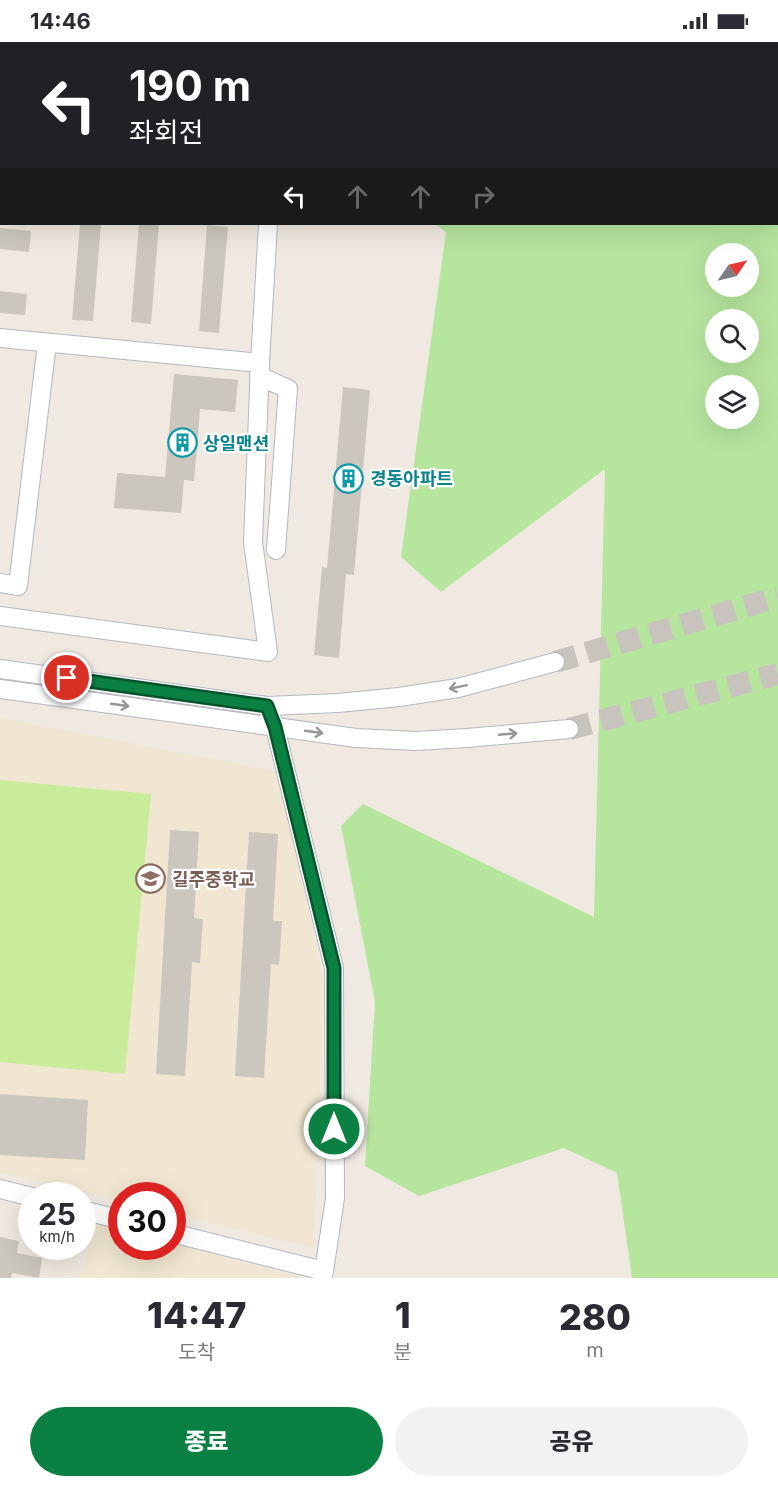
<!DOCTYPE html>
<html lang="ko">
<meta charset="utf-8">
<style>
:root{--surface:#fff;--page:#f2f2f3;--text:#2b2b33;--muted:#7c7c81;--accent:#0b8043}
body{margin:0;font-family:Inter,"Noto Sans KR",sans-serif;background:var(--page);color:var(--text);height:100vh;display:flex;flex-direction:column;font-size:22px;white-space:nowrap}
*{box-sizing:border-box;margin:0}
p{font-size:20px;color:var(--muted)}
.icon{flex:none;width:33px;height:33px;fill:none;stroke:currentColor;stroke-width:2;stroke-linecap:round;stroke-linejoin:round}
.map{position:relative;height:1236px;overflow:hidden}
.side{display:flex;flex-direction:column;background:var(--surface);flex:1}
.side>*{flex:none}
.guide{position:absolute;left:0px;top:0px;width:778px;height:183px;box-shadow:0 6px 24px #0002;background:#202124;color:#fff;overflow:hidden}
.needle{width:39px;rotate:56deg}
.controls{position:absolute;left:705px;top:201px;display:grid;gap:12px}
.controls a{display:grid;place-items:center;width:54px;height:54px;border-radius:50%;background:var(--surface);box-shadow:0 6px 24px #0002;font-size:30px}
.speed{position:absolute;left:18px;top:1140px;display:flex;gap:12px;font-size:30px;font-weight:700;text-align:center}
.speed>*{display:grid;place-content:center;width:78px;height:78px;border-radius:50%;background:var(--surface);box-shadow:0 6px 24px #0002;line-height:1}
.speed small{font-size:15px;font-weight:400}
.speed .limit{border:9px solid #d22;background:#fff;color:#111}
.pin{position:absolute;display:grid;place-items:center;width:51px;height:51px;color:#fff;margin:-26px;border:3px solid #fff;border-radius:50%;box-shadow:0 2px 6px #0007}
.me{position:absolute;width:66px;margin:-33px;rotate:0deg;stroke-linejoin:round;filter:drop-shadow(0 0 4px #0008)}
.turn{display:flex;align-items:center;gap:21px;height:126px;padding:0 30px;font-size:27px}
.turn .icon{width:78px;height:78px;stroke-width:2.5}
.turn b{display:block;font-size:42px;line-height:51px}
.lanes{display:flex;align-items:center;height:57px;padding:0 30px;background:#0003;justify-content:center;gap:30px;direction:ltr}
.lanes .off{opacity:.35}
.eta{display:flex;justify-content:space-evenly;align-items:center;height:102px;text-align:center}
.eta b{font-size:36px;font-weight:800;line-height:42px}
.primary-button{display:flex;gap:12px;margin-top:auto;padding:12px 30px}
.primary-button a{flex:1;height:69px;border-radius:36px;background:var(--accent);color:#fff;font-size:24px;font-weight:800;line-height:69px;text-align:center}
.primary-button a+a{background:var(--page);color:var(--text)}
.status{display:flex;justify-content:space-between;align-items:center;height:42px;padding:0 30px;background:var(--surface);direction:ltr}
.status svg{height:16px;fill:currentColor}
.map>svg:first-child{display:block}
.education{fill:#f0e6d1}
.green{fill:#b6e59e;fill-rule:evenodd}
.pitch{fill:#c9ec9a}
.building{fill:#cbc7bf}
.lines{fill:none;stroke-linecap:round;stroke-linejoin:round}
.major-tunnel{stroke:#c8c4bd;stroke-width:22;stroke-dasharray:22 11;stroke-linecap:butt}
.minor-casing{stroke:#b4b7c1;stroke-width:20}
.minor{stroke:#fff;stroke-width:18}
.oneway{stroke:#969696}
.route-casing{stroke:#07532c;stroke-width:15}
.route{stroke:#0b8043;stroke-width:10}
.labels{text-anchor:middle;dominant-baseline:central;stroke-width:4.5;stroke-linejoin:round;paint-order:stroke}
.culture-label{font-size:18px;font-weight:bold;fill:#0d838f;stroke:#fff;text-anchor:start}
.education-label{font-size:18px;font-weight:bold;fill:#785e54;stroke:#fff;text-anchor:start}
</style>
<div class="status"><b>14:46</b><svg viewBox="0 0 49 12"><path d="M0 12V9h3v3zM5 12V6h3v6zM10 12V3h3v9zM15 12V0h3v12zM26 1h20v11H26zM47 4h2v5h-2z"/></svg></div>
<div class="map">
<svg width="778" height="1236" viewBox="0 0 778 1236">
<rect width="100%" height="100%" fill="#efe9e1"/>
<!-- education -->
<g class="education">
<polygon points="0,676 281,730 324,943 314,1206 173,1172 172,1154 122,1154 121,1159 0,1130"/>
<polygon points="95,1181 121,1188 122,1204 172,1204 173,1201 302,1236 80,1236"/>
</g>
<!-- green -->
<path class="green" d="M403,0H778V1236H632L617,1131L564,1106L419,1154L365,1124L375,960L341,784L363,762L594,875L605,427L441,550L401,515L446,190L435,182H777V2L402,1ZM716,212H748V244H716ZM716,278H748V310H716ZM716,344H748V376H716Z"/>
<!-- pitch -->
<polygon class="pitch" points="0,738 151,752 125,1032 0,1020"/>
<!-- building -->
<g class="building">
<polygon points="80,182 101,182 93,279 72,278"/>
<polygon points="139,182 159,182 151,282 131,280"/>
<polygon points="207,183 228,185 219,291 199,289"/>
<polygon points="0,186 31,189 29,210 0,207"/>
<polygon points="0,249 27,252 25,273 0,271"/>
<polygon points="174,332 238,338 235,370 200,367 194,439 184,438 181,471 114,466 117,431 165,435"/>
<polygon points="343,345 370,348 354,533 346,532 339,616 314,613 322,525 327,526"/>
<polygon points="170,788 199,790 194,876 203,877 200,921 192,920 185,1034 156,1032"/>
<polygon points="249,790 278,792 273,879 282,879 279,923 271,922 264,1036 235,1034"/>
<polygon points="0,1052 88,1058 85,1118 0,1113"/>
<polygon points="0,1195 19,1199 17,1211 42,1216 39,1236 12,1231 11,1236 0,1236"/>
</g>
<g class="lines">
<!-- major-tunnel -->
<g class="major-tunnel">
<polyline points="555,620 778,555"/>
<polyline points="569,687 778,632"/>
</g>
<defs>
<g id="minor">
<polyline points="152,0 169,2"/>
<polyline points="185,2 185,0"/>
<polyline points="0,296 260,321"/>
<polyline points="259,334 288,347 276,508"/>
<polyline points="0,541 18,544 47,301"/>
<polyline points="0,574 268,610 253,500 260,321 268,182"/>
<polyline points="0,627 267,664 338,661 399,655 458,646 555,620"/>
<polyline points="0,647 356,696 416,699 467,696 569,687"/>
<polyline points="267,664 275,685 334,926 335,1156 324,1229"/>
<polyline points="0,1147 32,1155"/>
<polyline points="82,1168 122,1178"/>
<polyline points="172,1191 324,1229 322,1236"/>
</g>
</defs>
<!-- minor casing -->
<use href="#minor" class="minor-casing"/>
<!-- minor -->
<use href="#minor" class="minor"/>
</g>
<!-- one-way arrows -->
<defs><path id="oneway-shaft" d="M-6 0H5M1.5-3L5.5 0L1.5 3" fill="none" stroke-width="1.6" stroke-linecap="round" stroke-linejoin="round" transform="scale(1.5)"/></defs>
<g class="oneway">
<use href="#oneway-shaft" transform="translate(458 645) rotate(168)"/>
<use href="#oneway-shaft" transform="translate(120 663) rotate(8)"/>
<use href="#oneway-shaft" transform="translate(314 690) rotate(8)"/>
<use href="#oneway-shaft" transform="translate(508 692) rotate(-5)"/>
</g>
<g class="lines">
<defs>
<polyline id="route" points="67,636 267,664 275,685 334,926 334,1087"/>
</defs>
<!-- route casing -->
<use href="#route" class="route-casing"/>
<!-- route -->
<use href="#route" class="route"/>
</g>
<!-- icons -->
<defs>
<symbol id="building-ring" viewBox="-11 -11 22 22"><circle r="9.5" fill="#fff" stroke="#0f9aa8" stroke-width="1.5"/><path d="M-4-6H4V6H1V3H-1V6H-4ZM-2.5-4.3h1.7v1.8h-1.7ZM.8-4.3h1.7v1.8H.8ZM-2.5-1h1.7V.8h-1.7ZM.8-1h1.7V.8H.8Z" fill="#0f9aa8"/></symbol>
<symbol id="school-ring" viewBox="-11 -11 22 22"><circle r="9.5" fill="#fff" stroke="#8d6e63" stroke-width="1.5"/><path d="M0-5L7-2L0 1L-7-2ZM-4 1L0 2.5L4 1V4Q0 6-4 4Z" fill="#8d6e63"/></symbol>
</defs>
<g fill-rule="evenodd">
<use href="#building-ring" x="166" y="384" width="33" height="33"/>
<use href="#building-ring" x="332" y="420" width="33" height="33"/>
<use href="#school-ring" x="134" y="820" width="33" height="33"/>
</g>
<g class="labels">
<!-- culture labels -->
<g class="culture-label">
<text x="203" y="401">상일맨션</text>
<text x="370" y="436">경동아파트</text>
</g>
<!-- education labels -->
<g class="education-label">
<text x="172" y="837">길주중학교</text>
</g>
</g>
</svg>
<div class="controls">
<a><svg class="needle" viewBox="-14 -14 28 28"><path d="M0-13l5 13h-10z" fill="#e53935"/><path d="M0 13l5-13h-10z" fill="#7c7c81"/></svg></a>
<a><svg class="icon" aria-label="search" viewBox="0 0 24 24"><circle cx="10" cy="10" r="6"/><path d="M15 15l6 6"/></svg></a>
<a><svg class="icon" aria-label="layers" viewBox="0 0 24 24"><path d="M12 4l9 5-9 5-9-5zM3 14l9 5 9-5"/></svg></a>
</div>
<div class="speed"><div>25<small>km/h</small></div><div class="limit">30</div></div>
<div class="pin" style="left:67px;top:636px;background:#d93025"><svg class="icon" aria-label="arrive" viewBox="0 0 24 24"><path d="M6 21V4h12l-3 4 3 4H6"/></svg></div>
<svg class="me" style="left:334px;top:1087px" viewBox="-20 -20 40 40"><circle r="17" fill="#0b8043" stroke="#fff" stroke-width="3"/><path d="M0-11L8 9 0 5-8 9z" fill="#fff"/></svg>
<div class="guide">
<div class="turn"><svg class="icon" aria-label="left" viewBox="0 0 24 24"><path d="M17 20v-9H6M10 6l-5 5 5 5"/></svg><div><b>190 m</b>좌회전</div></div>
<div class="lanes"><svg class="icon" aria-label="left" viewBox="0 0 24 24"><path d="M17 20v-9H6M10 6l-5 5 5 5"/></svg><svg class="icon off" aria-label="ahead" viewBox="0 0 24 24"><path d="M12 20V5M6 11l6-6 6 6"/></svg><svg class="icon off" aria-label="ahead" viewBox="0 0 24 24"><path d="M12 20V5M6 11l6-6 6 6"/></svg><svg class="icon off" aria-label="right" viewBox="0 0 24 24"><path d="M7 20v-9h11M14 6l5 5-5 5"/></svg></div>
</div>
</div>
<section class="side">
<div class="eta">
<div><b>14:47</b><p>도착</p></div>
<div><b>1</b><p>분</p></div>
<div><b>280</b><p>m</p></div>
</div>
<div class="primary-button"><a>종료</a><a>공유</a></div>
</section>
